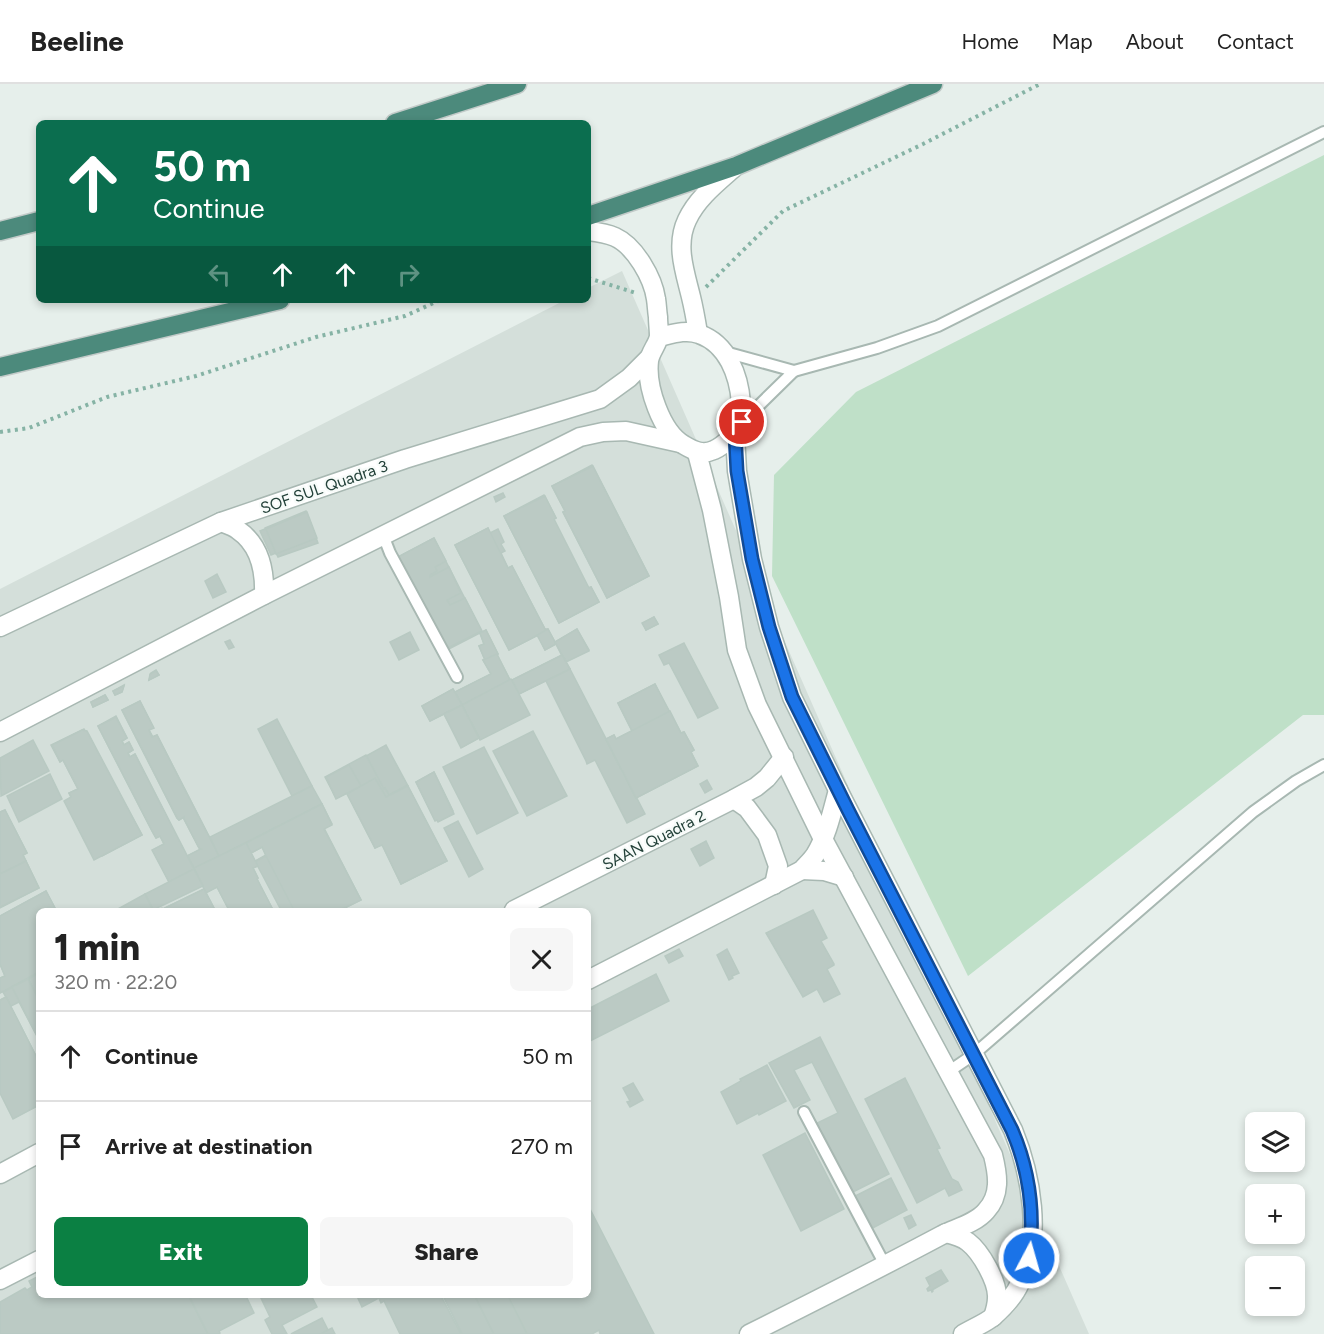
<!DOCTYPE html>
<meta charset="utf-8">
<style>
:root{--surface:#fff;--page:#f6f6f6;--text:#222;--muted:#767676;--line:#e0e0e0;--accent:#0b8043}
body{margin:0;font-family:Figtree,sans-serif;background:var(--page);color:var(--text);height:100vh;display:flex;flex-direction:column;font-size:22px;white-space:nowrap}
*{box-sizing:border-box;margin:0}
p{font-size:20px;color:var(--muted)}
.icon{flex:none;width:33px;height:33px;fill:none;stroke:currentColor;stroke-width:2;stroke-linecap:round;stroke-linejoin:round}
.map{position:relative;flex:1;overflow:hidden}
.drawer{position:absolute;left:36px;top:824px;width:555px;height:390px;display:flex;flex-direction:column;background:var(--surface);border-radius:9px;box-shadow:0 3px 9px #0003}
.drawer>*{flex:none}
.hud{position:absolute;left:36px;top:36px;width:555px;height:183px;border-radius:9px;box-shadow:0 3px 9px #0003;background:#0b6e4f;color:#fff;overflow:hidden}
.tools{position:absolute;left:1245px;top:1028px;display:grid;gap:12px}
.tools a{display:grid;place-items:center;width:60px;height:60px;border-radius:9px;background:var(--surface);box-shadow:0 3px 9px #0003;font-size:30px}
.pin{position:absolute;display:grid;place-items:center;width:51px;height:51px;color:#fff;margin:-26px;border:3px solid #fff;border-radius:50%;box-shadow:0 2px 6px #0007}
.me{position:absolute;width:66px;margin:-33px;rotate:6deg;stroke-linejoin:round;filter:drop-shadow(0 0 4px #0008)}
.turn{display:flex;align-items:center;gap:21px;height:126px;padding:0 18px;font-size:27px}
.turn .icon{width:78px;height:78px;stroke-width:2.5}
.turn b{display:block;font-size:42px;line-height:51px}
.lanes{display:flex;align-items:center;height:57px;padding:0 18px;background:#0003;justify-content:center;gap:30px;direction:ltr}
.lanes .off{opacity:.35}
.round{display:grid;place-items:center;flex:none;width:63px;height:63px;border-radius:9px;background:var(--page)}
.summary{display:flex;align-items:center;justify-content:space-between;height:102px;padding:0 18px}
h1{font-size:36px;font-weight:800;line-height:45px}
.button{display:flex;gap:12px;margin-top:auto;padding:12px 18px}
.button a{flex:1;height:69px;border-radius:9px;background:var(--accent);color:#fff;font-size:24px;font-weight:800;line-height:69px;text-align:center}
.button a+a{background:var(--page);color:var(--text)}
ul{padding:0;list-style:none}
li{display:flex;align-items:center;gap:18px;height:90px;padding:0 18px;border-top:2px solid var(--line)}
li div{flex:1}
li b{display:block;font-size:22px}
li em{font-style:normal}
header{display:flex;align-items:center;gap:36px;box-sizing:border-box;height:84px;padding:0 30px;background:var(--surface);border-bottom:2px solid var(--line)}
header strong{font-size:28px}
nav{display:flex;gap:33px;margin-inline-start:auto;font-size:21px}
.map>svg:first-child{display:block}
.built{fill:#d4dfda;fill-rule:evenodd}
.green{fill:#bfe0c8}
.building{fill:#bbcac4;stroke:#b8c9c2;stroke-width:1.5}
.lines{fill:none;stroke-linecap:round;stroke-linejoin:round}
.service-casing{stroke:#a8b8b2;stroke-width:14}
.minor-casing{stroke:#a8b8b2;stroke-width:21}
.trunk-casing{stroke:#c2cac8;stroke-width:21}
.path{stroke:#86b3a5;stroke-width:4;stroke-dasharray:3 4.5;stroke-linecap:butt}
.service{stroke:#fff;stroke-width:10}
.minor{stroke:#fff;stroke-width:18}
.trunk{stroke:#4c8a7c;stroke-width:18}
.route-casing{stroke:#114b97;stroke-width:15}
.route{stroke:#1a73e8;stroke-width:10}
.labels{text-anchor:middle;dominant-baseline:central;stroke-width:4.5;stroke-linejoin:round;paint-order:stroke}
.street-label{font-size:16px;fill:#24423a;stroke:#f7fbf9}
</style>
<header>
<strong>Beeline</strong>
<nav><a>Home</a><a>Map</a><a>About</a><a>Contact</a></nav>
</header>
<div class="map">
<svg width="1324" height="1250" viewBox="0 0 1324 1250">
<rect width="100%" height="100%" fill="#e6efeb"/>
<!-- built -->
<path class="built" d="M622,187L1089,1250H0V505L565,216H588V204ZM39,826H588V1210H39Z"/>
<!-- green -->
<polygon class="green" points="1324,71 1324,631 1303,631 968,892 772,492 774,391 856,308"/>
<!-- building -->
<g class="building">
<polygon points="592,381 649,492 607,514 563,428 565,427 552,402"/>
<polygon points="593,382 649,492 607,514 563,428 565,427 552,402"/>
<polygon points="503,409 505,413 496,418 494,413"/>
<polygon points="544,411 556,434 553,436 588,504 591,503 599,518 559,539 504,432"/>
<polygon points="545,412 556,434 554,435 589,504 591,503 599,518 559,539 504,432"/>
<polygon points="306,427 318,459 278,473 276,469 271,471 260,447 265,445 265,444"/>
<polygon points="307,428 317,454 276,470 266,445"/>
<polygon points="488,444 490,449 498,445 504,458 501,460 505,467 501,469 508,484 512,482 545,545 548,545 556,560 545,566 538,551 509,566 508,564 455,461"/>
<polygon points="488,444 508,484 512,482 546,547 509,566 455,461"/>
<polygon points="434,454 482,548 445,567 396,474"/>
<polygon points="434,454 446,477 435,483 437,487 430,491 430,493 449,483 461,509 447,516 450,521 465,514 482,547 444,566 396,474"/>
<polygon points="217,490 226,508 213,514 205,497"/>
<polygon points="654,533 658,540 646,546 643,539"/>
<polygon points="654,533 658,540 646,546 642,539"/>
<polygon points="548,545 556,560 545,566 537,551"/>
<polygon points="577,545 589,566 565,578 555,558"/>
<polygon points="577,545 589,567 566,578 555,558"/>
<polygon points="486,546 498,570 497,571 510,596 462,621 455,608 491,590 483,576 485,576 479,562 484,560 480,549"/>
<polygon points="486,546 498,570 485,576 479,562 484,560 480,549"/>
<polygon points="410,548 419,566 399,576 390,558"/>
<polygon points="230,556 234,563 229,565 225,558"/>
<polygon points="684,559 718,624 698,634 669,579 664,581 659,571"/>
<polygon points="497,570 510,596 462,621 455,608 491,590 483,576"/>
<polygon points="562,571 570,585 519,610 512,596"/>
<polygon points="562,571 570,585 519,610 512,596"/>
<polygon points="570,585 645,730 627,739 595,676 587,680 586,677 546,597"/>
<polygon points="156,586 159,591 149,596 151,589"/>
<polygon points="156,587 159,591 149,596 150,590"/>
<polygon points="511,595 530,631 480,656 462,621"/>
<polygon points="655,600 669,628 632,647 618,619"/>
<polygon points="655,600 681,649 684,648 694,666 691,668 698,682 636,714 606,655 614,651 616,655 632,647 618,619"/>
<polygon points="124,601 122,608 115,611 113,607"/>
<polygon points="124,602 122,608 115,611 113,607"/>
<polygon points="453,605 462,621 430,637 422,622"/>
<polygon points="453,605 462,621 430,637 422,622"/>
<polygon points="105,611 108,616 93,623 91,618"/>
<polygon points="105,611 108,616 93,623 91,618"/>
<polygon points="140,617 153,643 149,646 153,653 157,651 219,772 194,785 187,772 201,765 199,764 184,735 184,733 179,736 177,734 122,626"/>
<polygon points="140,617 154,644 149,646 152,653 157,651 219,772 194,784 187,772 201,765 199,764 184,735 184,733 179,736 177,734 122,626"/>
<polygon points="462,621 479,654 462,663 444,630"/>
<polygon points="462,621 479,654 461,664 444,630"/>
<polygon points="670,627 681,649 684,648 694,666 691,668 698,682 636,714 606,655 614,651 616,655"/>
<polygon points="116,632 127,654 122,657 124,661 129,658 133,666 128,669 130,673 135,670 193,785 169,798 153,766 164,760 160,752 156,754 152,747 98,642"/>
<polygon points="116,633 127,654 122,657 124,661 129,658 133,666 128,669 130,673 135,670 194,785 169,798 152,766 164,760 160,752 156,754 152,747 98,642"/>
<polygon points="277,635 312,702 292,712 258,645"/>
<polygon points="84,645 142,751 102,772 69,709 78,705 63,676 60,678 51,661"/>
<polygon points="82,646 87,647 142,751 94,776 64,717 71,713 69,709 78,705 63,676 60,678 52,661"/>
<polygon points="533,647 567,712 527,732 493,667"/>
<polygon points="33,656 49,687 1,712 0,674"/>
<polygon points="386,661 408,702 389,711 385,704 383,706 366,672"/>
<polygon points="484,663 518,729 477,750 443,683"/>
<polygon points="366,671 384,705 385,704 389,711 407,701 447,777 401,800 382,760 375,764 347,709 336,714 325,693"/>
<polygon points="349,681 361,702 336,715 326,693"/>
<polygon points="434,688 453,727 435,736 416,698"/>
<polygon points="434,688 454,730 438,738 437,736 435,737 416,698"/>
<polygon points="50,690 62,715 19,738 7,712"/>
<polygon points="375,694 386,713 408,702 447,777 401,800 382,761 375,764 347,710"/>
<polygon points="707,696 712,705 705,709 700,700"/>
<polygon points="312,702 322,720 219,772 210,753"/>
<polygon points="322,720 332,740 324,744 361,816 341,826 281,826 255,777 266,771 262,763 251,769 246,759"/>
<polygon points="322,720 332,741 324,745 361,816 340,826 294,826 266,772 256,777 266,772 262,763 251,769 246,759"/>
<polygon points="5,726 27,769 23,771 39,804 0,824 0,728"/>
<polygon points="5,726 27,769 23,771 26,777 0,790 0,728"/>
<polygon points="458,737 483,785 469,793 444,744"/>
<polygon points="706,757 714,774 700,782 691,765"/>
<polygon points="246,759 257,782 253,784 258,794 257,795 273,826 229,826 217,803 206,808 194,785"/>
<polygon points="246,759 258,782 253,784 258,794 257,795 273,826 229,826 217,803 206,809 194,784"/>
<polygon points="26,777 39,804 0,823 0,790"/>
<polygon points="194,785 203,802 153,826 145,810"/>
<polygon points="204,805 215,826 161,826 163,825"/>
<polygon points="204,805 215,826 156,826 162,824 163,825"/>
<polygon points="46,807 56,826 39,826 39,889 0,909 0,894 5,892 0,880 0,832"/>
<polygon points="46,807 56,826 39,826 39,888 0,909 0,894 5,892 0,880 0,832"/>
<polygon points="145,810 153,826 115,826 118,825"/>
<polygon points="813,826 827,854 821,857 834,880 834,881 827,885 840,910 824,918 817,905 803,913 766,849"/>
<polygon points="679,865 683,872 669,879 665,872"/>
<polygon points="727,865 739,889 732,892 733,894 729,896 717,871"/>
<polygon points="39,888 39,916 28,894"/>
<polygon points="39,889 39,916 28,895"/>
<polygon points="656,890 669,917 588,958 588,925"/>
<polygon points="28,895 39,916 39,956 19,918 11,922 3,908"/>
<polygon points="28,895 39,916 39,956 12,903"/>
<polygon points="6,913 39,978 39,1021 13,1034 0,1008 0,916"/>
<polygon points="6,913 39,978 39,1021 13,1035 0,1009 0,916"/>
<polygon points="820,953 889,1090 847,1111 811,1042 838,1029 812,978 794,986 810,1016 794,1024 769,979"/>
<polygon points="767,981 786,1017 759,1031 758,1029 737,1040 721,1008 741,997 740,995"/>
<polygon points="905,994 940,1064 937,1065 952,1095 958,1098 962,1106 949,1112 945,1104 917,1119 865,1015"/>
<polygon points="633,999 643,1016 630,1023 627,1018 630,1017 623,1004"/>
<polygon points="805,1049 844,1125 801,1147 763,1071"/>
<polygon points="891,1094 907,1126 867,1147 851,1114"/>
<polygon points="588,1121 654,1250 600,1250 599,1246 592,1250 527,1250 507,1210 588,1210"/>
<polygon points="911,1131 916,1141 909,1145 904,1134"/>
<polygon points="941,1186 948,1197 932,1206 933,1207 932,1208 931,1206 928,1207 927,1205 930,1202 926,1194"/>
<polygon points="39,1192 39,1210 188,1210 208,1250 0,1250 0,1218 25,1204 27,1206 32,1203 29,1197"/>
<polygon points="188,1210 245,1210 254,1229 219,1247 220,1249 219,1250 208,1250"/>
<polygon points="259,1210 314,1210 315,1212 312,1213 317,1223 282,1241 287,1250 272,1250 265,1236 270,1233"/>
<polygon points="356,1210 377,1210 379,1214 362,1223"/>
<polygon points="377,1210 440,1210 461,1250 400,1250 384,1217 381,1219"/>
<polygon points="442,1210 474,1210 494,1250 462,1250"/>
<polygon points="474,1210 507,1210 527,1250 494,1250"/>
<polygon points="322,1234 328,1246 321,1250 291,1250"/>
<polygon points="332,1244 335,1250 321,1250 328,1246"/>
</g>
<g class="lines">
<defs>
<g id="service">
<polyline points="725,268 794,287 743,337"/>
<polyline points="794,287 877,264 938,242 1324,48"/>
<polyline points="383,451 390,469 457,593"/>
<polyline points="948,988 973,971 1253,728 1296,697 1324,681"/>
<polyline points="804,1028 885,1181"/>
</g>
<g id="minor">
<path d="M588,147C597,148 606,149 615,153C635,162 653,194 656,215C657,221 657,227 658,233C658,239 659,246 659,252C658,260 650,268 649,277C646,302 661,348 684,361C694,367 703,371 714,366C723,362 740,347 742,337C744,332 742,324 741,319C739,292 728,260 699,250C686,245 672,250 659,253"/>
<path d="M698,249C696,237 694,225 691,213C685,188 675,161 687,136C697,114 718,98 736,82"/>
<path d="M735,350L737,387L752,475L769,543L792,613L838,706L1013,1046C1031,1090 1043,1155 1020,1199C1015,1211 1004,1223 994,1232C986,1239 973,1244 963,1250"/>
<path d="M697,369L712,426L729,513L737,566L757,621L823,755L993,1071C998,1091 1001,1111 986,1127C976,1139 956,1144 942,1151C878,1185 813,1218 749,1250"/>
<path d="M221,438C226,440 233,442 238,446C260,461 265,486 264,511"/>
<polyline points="0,543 221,438 405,375 600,315 629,294 649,274"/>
<polyline points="0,648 264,511 580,353 603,348 626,347 680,359"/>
<polyline points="734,715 747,724 767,751 778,782 774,801"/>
<polyline points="802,786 824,787 844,793"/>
<polyline points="514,826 734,715 756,703 767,694 784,673"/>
<path d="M588,896L802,786C806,781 811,777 815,771C827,752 832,728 838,706"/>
<polyline points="0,1090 39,1069"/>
<path d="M946,1149C954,1151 962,1153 968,1158C981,1168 998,1198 997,1214C997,1220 995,1227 993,1233"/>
<polyline points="0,1196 39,1176"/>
</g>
<g id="trunk">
<polyline points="395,39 517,0"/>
<polyline points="588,132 736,82 933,0"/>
<polyline points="0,147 39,137"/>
<polyline points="0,283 280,216"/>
</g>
</defs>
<!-- service casing -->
<use href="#service" class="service-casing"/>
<!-- minor casing -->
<use href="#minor" class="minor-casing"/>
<!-- trunk casing -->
<use href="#trunk" class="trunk-casing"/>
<!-- path -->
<g class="path">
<polyline points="588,194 636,209"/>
<polyline points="706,203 783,127 923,60 1040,0"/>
<polyline points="0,348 29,344 107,313 196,292 316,253 405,232 440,216"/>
</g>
<!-- service -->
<use href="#service" class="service"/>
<!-- minor -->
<use href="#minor" class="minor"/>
<!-- trunk -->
<use href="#trunk" class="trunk"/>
</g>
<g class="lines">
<defs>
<path id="route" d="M742,338L735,350L737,387L752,475L769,543L792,613L848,726L1012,1046C1030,1088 1035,1130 1029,1174"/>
</defs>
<!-- route casing -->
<use href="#route" class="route-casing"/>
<!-- route -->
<use href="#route" class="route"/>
</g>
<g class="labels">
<!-- street labels -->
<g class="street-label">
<text transform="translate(324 403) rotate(-19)">SOF SUL Quadra 3</text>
<text transform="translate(654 756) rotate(-27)">SAAN Quadra 2</text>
</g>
</g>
</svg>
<div class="tools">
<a><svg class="icon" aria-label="layers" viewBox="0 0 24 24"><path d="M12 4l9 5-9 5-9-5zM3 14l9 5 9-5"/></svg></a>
<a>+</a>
<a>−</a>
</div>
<div class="pin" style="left:742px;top:338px;background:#d93025"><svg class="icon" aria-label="arrive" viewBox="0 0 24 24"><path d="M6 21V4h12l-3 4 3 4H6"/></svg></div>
<svg class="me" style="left:1029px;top:1174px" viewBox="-20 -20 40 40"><circle r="17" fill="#1a73e8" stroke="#fff" stroke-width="3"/><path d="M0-11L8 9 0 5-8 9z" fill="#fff"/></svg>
<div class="hud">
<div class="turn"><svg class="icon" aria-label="ahead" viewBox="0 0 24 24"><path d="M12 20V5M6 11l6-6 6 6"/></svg><div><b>50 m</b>Continue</div></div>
<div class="lanes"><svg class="icon off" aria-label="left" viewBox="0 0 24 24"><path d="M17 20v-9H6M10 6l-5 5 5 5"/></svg><svg class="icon" aria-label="ahead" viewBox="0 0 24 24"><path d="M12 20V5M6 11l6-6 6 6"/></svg><svg class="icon" aria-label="ahead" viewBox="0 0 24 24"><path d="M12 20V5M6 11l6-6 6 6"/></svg><svg class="icon off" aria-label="right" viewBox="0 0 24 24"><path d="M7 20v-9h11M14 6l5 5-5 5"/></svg></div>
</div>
<section class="drawer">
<div class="summary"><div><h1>1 min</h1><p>320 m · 22:20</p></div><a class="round"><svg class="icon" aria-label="close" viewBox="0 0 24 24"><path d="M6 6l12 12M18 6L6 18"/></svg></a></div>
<ul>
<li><svg class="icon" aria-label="ahead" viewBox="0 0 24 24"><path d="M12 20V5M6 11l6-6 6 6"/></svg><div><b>Continue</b></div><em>50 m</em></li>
<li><svg class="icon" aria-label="arrive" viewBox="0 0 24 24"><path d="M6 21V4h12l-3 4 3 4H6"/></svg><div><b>Arrive at destination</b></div><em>270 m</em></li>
</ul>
<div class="button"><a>Exit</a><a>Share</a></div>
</section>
</div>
